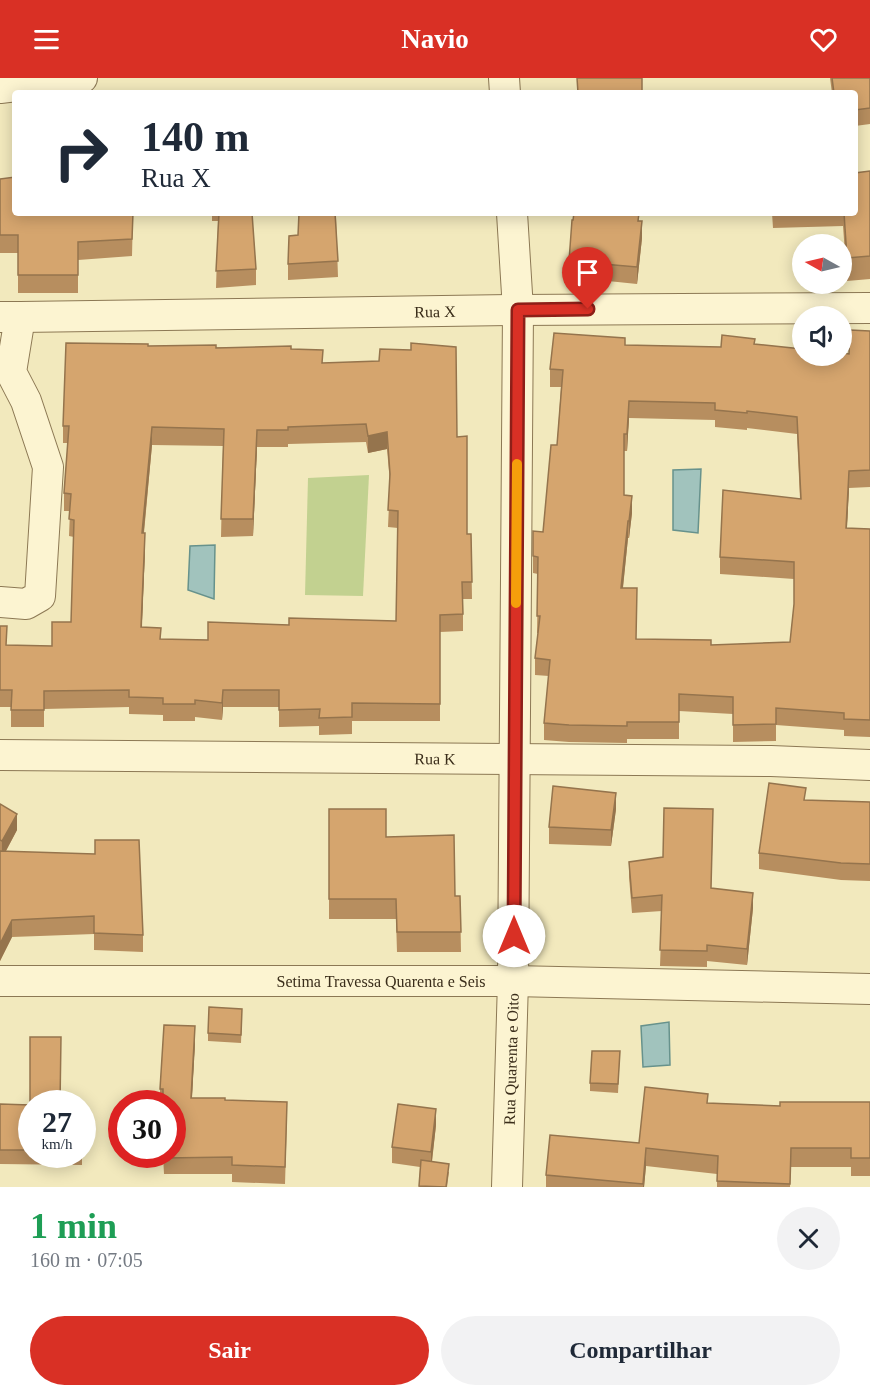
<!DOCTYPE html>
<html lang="pt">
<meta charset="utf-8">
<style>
:root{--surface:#fff;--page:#f2f2f3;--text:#1f2937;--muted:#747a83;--accent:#d93025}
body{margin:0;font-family:"Times New Roman",serif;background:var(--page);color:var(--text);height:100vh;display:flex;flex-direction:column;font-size:22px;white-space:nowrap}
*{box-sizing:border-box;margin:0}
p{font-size:20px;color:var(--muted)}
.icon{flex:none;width:33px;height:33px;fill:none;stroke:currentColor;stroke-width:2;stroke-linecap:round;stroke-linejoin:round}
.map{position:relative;height:1109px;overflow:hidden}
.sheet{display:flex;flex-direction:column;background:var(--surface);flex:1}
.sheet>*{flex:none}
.guide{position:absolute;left:12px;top:12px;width:846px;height:126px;border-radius:6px;box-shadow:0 3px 15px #0003;background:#fff;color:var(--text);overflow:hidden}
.needle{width:39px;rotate:278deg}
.fabs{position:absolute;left:792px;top:156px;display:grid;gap:12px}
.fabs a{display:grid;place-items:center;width:60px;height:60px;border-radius:50%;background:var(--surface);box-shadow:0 3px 15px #0003;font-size:30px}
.speed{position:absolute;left:18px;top:1012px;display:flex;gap:12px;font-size:30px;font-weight:700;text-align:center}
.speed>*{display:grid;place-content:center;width:78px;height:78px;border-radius:50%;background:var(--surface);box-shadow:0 3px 15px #0003;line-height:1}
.speed small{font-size:15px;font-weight:400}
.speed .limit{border:9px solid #d22;background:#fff;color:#111}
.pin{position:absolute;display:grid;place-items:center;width:51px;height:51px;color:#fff;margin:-62px -26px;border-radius:50% 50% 50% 0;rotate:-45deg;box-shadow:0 0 6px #0007}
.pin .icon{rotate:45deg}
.me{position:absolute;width:66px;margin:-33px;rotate:0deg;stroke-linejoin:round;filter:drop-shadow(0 0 4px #0008)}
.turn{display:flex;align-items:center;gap:21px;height:126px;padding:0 30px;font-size:27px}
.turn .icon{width:78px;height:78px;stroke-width:2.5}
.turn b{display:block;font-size:42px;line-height:51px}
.round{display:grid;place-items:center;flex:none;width:63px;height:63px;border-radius:32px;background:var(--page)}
.summary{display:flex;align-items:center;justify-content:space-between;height:102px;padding:0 30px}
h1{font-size:36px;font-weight:700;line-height:45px;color:#1e9e55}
.action{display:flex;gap:12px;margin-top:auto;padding:12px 30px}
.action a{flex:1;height:69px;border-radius:36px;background:var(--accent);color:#fff;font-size:24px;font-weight:700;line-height:69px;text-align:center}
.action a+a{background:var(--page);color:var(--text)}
header{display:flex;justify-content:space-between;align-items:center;height:78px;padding:0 30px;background:var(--accent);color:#fff;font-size:27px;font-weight:700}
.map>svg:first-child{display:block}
.green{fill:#c2d190}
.water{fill:#a1c3bd;stroke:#67928c;stroke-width:1.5}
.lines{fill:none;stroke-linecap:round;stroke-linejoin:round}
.minor-casing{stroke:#8c7854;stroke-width:32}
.minor{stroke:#fcf4d1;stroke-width:30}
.wall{fill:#b78e5f;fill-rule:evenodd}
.shaded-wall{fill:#95744d}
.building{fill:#d5a56e;stroke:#95744d;stroke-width:1.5;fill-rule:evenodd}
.route-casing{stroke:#8d1f18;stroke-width:15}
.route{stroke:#d93025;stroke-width:10}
.slow{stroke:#f59e0b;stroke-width:10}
.labels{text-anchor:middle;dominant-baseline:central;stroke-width:5;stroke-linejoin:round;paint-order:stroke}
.street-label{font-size:16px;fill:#3a2d1a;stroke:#f9f1cd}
</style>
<header><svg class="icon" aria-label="menu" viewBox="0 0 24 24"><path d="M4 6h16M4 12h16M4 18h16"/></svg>Navio<svg class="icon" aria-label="heart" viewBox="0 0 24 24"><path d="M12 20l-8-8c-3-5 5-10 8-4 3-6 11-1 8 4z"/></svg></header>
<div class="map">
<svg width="870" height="1109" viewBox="0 0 870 1109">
<rect width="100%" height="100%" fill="#f2e9bd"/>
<!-- green -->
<polygon class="green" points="369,397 363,518 305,517 308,400"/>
<!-- water -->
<g class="water">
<polygon points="701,391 698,455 673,452 673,392"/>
<polygon points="215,467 214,521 188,512 190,468"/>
<polygon points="669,944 670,987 643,989 641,948"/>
</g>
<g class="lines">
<defs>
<g id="minor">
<polyline points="504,0 505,15"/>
<polyline points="0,10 82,0"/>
<path id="s1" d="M0,239H20L518,232L870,230"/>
<polyline points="0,524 26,526 40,518 48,389 26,323 11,294 20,239"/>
<path id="s2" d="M0,677L771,683L870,687"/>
<path id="s3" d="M0,903H513L870,911"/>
<path id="s4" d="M507,1109L513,903L518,232L512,135"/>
</g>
</defs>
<!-- minor casing -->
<use href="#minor" class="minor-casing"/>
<!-- minor -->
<use href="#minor" class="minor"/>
</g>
<!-- wall -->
<g class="wall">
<polygon points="830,0 870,0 870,46 855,48 855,15 832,15"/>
<polygon points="870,93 870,201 847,203 843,148 773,150 772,135 855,135"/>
<polygon points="0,101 15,135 133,135 132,178 78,182 78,215 18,215 18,175 0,175"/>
<polygon points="212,135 252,135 256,191 256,207 216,210 218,143 212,143"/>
<polygon points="299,135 338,135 338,138 336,138 338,199 288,202 288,186 298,157"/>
<polygon points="573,142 639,143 642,160 637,206 569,199 569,183"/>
<path d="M870,253V409L849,410L847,450L870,451V659L844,658V652L776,647V663L733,664V636L679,633V661H627V665L569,664L544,662V645L549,598L535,597V580L538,555H537L538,496L533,495V453L543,454L557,367L561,309H550V291L625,267L721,269L755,266L849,276ZM629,340L715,342V349L747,352V350L797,356L800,421L720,479V496L794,501V526L790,564L711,567L636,561L623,510L628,460H629L632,435L624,417V373H627Z"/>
<path d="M148,268L291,271L323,285L457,359L467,456H471L472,521H463V553L440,554V643H352V656L319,657V648L279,649V629H223L222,642L195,639V643H163V637L129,636V629L44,631V649H11V629H0V548L6,567L52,568L71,544L74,459L69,458L70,433H64V415L68,365H63V348ZM366,364L368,375L387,371L390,405L388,449L398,450L396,543L289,547L208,544V562L161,561L142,549L145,472L144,455L152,367L223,368L221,459L253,458L257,369H288V366Z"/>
<polygon points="806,722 870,724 870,803 841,802 759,791 759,775"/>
<polygon points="0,726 17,752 6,773 143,857 143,874 94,872 94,856 12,859 0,883"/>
<polygon points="329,731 386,759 455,818 460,818 461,874 397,874 396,841 329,841"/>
<polygon points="616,731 611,768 549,766 549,749"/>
<polygon points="713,747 711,810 753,830 747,887 707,883 707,889 660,888 662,833 632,835 629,799 629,784 663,779"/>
<polygon points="242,939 241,965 208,963 208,955"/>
<polygon points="195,965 192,1020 225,1022 287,1040 285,1106 232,1104 232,1096 164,1096 163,1077 172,1026 160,1026 160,1011"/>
<polygon points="620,973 618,1015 590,1013 590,1005"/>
<polygon points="870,1024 870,1098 851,1098 851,1089 791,1089 790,1109 717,1109 717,1096 646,1088 644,1109 546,1109 546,1097 639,1065 708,1025 780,1028"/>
<polygon points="0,1026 32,1026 32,1077 82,1077 82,1087 0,1086"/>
<polygon points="436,1047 432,1084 449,1094 447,1109 419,1109 420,1089 392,1085 392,1069"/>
</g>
<!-- shaded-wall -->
<g class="shaded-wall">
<polygon points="642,143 642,160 637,206 637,189"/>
<polygon points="629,323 629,340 627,373 627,356"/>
<polygon points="152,349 152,367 142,472 142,455"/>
<polygon points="257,352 257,369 253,458 253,441"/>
<polygon points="387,354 387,371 368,375 368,358"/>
<polygon points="849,393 849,410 846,467 846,450"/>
<polygon points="632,418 632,435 629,460 629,443"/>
<polygon points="628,443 628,460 621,527 621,510"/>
<polygon points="145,455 145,472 141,566 141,549"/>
<polygon points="223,612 223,629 222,642 222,625"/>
<polygon points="616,715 616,731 611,768 611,752"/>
<polygon points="17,736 17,752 2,780 2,763"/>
<polygon points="753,815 753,830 747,887 747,871"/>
<polygon points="12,842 12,859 0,883 0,866"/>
<polygon points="195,948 195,965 191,1036 191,1020"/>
<polygon points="436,1031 436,1047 431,1090 431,1074"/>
<polygon points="646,1070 646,1088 644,1109 643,1109"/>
</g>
<!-- building -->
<g class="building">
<polygon points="577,0 642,0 642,15 578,15"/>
<polygon points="832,0 870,0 870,30 855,32 855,15 834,15"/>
<polygon points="870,93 870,178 847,180 844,135 855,135 855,95"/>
<polygon points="15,99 15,135 133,135 132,161 78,164 78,197 18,197 18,157 0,157 0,101"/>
<polygon points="219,135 252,135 256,191 216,193"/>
<polygon points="299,135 335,135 338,183 288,186 289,158 298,157"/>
<polygon points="574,135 639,135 638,143 642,143 637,189 569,183 572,142 573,142"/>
<path d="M850,252L870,253V392L849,393L846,450L870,451V642L844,641V635L776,630V646L733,647V619L679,616V644H627V648L569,647L544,645L550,582L535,580L540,538H537L538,479L533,478V453L543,454L551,367H557L563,292L550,291L554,255L625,260V267L721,269L722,257L755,261L754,266L802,271V278H842V275L849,276ZM629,323L715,325V332L747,335V333L797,339L801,421L723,412L720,479L794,484V526L790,564L711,567V562L636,561L637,510H621L628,443H629L632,418L624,417V356H627Z"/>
<path d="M66,265L148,266V268L216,267V270L291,268V271L323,272L322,285L379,283L380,271L411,272V265L456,269L457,359L467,358V456H471L472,504H462L463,536L440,537V626L352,625V639L319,640L320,631L279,632V612H223L222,625L195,622V626H163V620L129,619V612L44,613V632H11L12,612H0V548H7L6,567L52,568V544H71L74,442L69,441L71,416L64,415L69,348H63ZM366,346L368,358L387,354L390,396L388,432L398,433L396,543L289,540V547L208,544V562L160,561L161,550L141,549L145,455H142L152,349L224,351L221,441H253L257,352H288V349Z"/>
<polygon points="769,705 806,710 804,722 870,724 870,786 841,785 759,775"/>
<polygon points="553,708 616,715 611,752 549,749"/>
<polygon points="0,726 17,736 2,763 0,762"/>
<polygon points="664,730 713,731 711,810 753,815 747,871 707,867 707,873 660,872 662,817 632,820 629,784 663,779"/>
<polygon points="329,731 386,731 386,759 454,757 455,818 460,818 461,854 397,854 396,821 329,821"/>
<polygon points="95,762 139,762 143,857 94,855 94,838 12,842 0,866 0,773 95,776"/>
<polygon points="209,929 242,931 241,957 208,955"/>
<polygon points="164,947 195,948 191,1020 225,1020 225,1022 287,1024 285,1089 232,1087 232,1079 164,1080 163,1077 172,1077 172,1026 163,1026 163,1011 160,1011"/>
<polygon points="30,959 61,959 60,1026 32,1026 32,1072 0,1072 0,1026 30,1027"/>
<polygon points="592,973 620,973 618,1006 590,1005"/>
<polygon points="645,1009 708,1016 707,1025 780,1028 780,1024 870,1024 870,1080 851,1080 851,1070 791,1070 790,1106 717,1103 718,1078 646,1070 643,1106 546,1097 550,1057 639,1065"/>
<polygon points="398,1026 436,1031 431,1074 392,1069"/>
<polygon points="421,1082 449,1086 446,1109 419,1108"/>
</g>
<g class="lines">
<defs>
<polyline id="route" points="514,858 518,232 588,231"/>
</defs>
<!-- route casing -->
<use href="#route" class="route-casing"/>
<!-- route -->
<use href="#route" class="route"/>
<!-- slow -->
<polyline class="slow" points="516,525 517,386"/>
</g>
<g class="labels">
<!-- street labels -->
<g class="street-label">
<text stroke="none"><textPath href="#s1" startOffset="435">Rua X</textPath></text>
<text stroke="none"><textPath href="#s2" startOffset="435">Rua K</textPath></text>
<text stroke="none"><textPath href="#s3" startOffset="381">Setima Travessa Quarenta e Seis</textPath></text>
<text stroke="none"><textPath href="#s4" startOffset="128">Rua Quarenta e Oito</textPath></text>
</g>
</g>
</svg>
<div class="fabs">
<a><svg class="needle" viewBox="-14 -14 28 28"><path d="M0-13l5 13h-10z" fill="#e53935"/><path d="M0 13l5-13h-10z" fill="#747a83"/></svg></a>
<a><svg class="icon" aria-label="sound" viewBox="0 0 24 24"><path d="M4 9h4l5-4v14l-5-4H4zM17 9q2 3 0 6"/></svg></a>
</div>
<div class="speed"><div>27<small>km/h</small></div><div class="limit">30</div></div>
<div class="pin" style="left:588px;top:231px;background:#d93025"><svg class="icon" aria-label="arrive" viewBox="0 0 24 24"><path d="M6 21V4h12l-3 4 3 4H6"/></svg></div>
<svg class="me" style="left:514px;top:858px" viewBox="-20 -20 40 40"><circle r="19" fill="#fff"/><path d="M0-13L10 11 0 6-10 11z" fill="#d93025"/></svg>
<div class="guide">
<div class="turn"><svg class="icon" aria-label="right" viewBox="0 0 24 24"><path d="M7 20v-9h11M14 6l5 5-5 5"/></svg><div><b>140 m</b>Rua X</div></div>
</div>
</div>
<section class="sheet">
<div class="summary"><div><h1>1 min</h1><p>160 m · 07:05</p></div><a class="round"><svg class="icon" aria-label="close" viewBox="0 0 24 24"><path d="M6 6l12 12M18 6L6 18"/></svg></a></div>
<div class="action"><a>Sair</a><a>Compartilhar</a></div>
</section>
